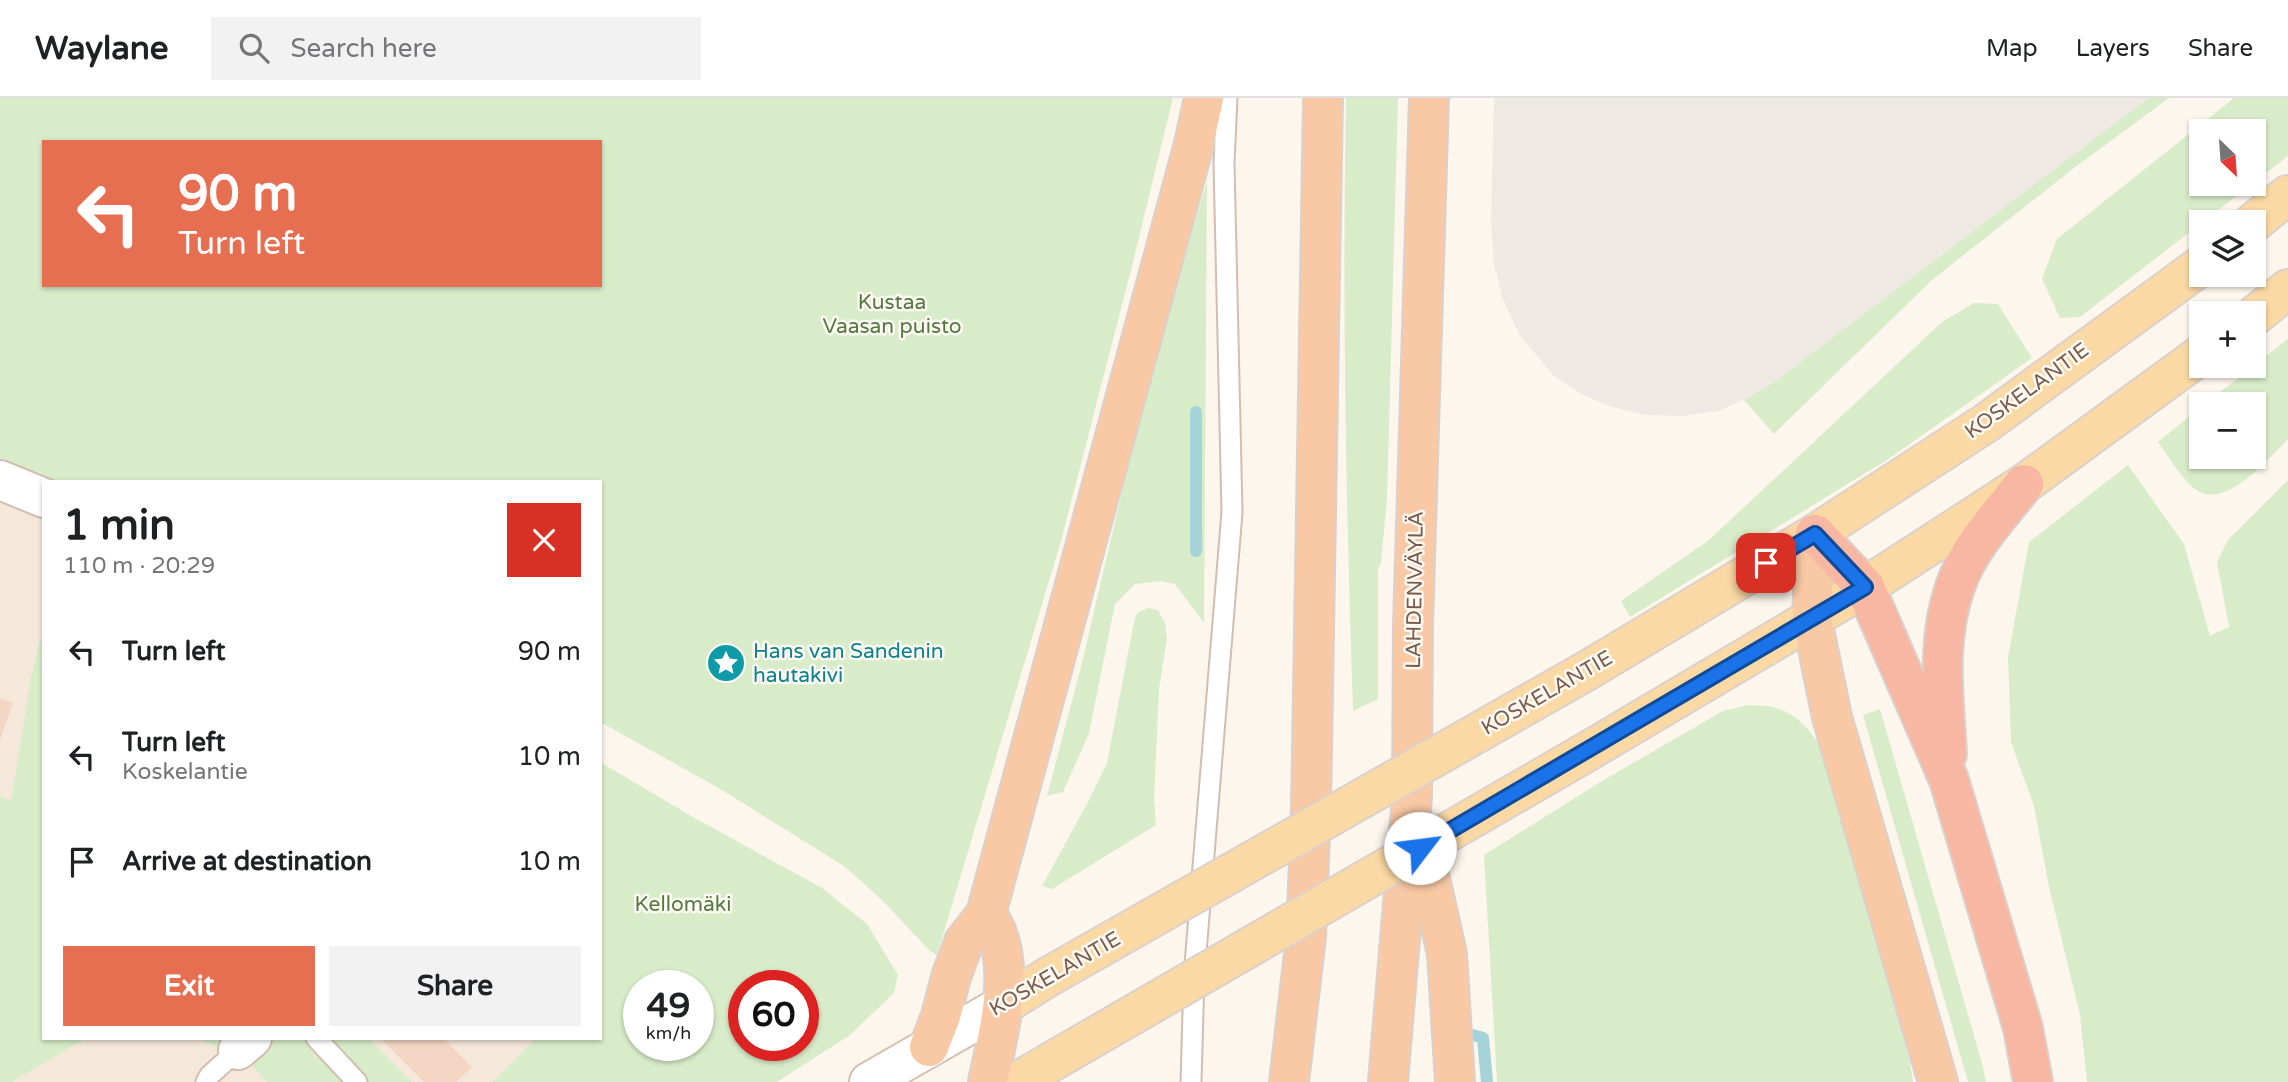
<!DOCTYPE html>
<meta charset="utf-8">
<style>
:root{--surface:#fff;--page:#f2f2f2;--text:#202124;--muted:#757577;--line:#e0e0e0;--accent:#e76f51}
body{margin:0;font-family:"Varela Round",sans-serif;background:var(--page);color:var(--text);height:100vh;display:flex;flex-direction:column;font-size:26px;white-space:nowrap}
*{box-sizing:border-box;margin:0}
p{font-size:23px;color:var(--muted)}
.icon{flex:none;width:38px;height:38px;fill:none;stroke:currentColor;stroke-width:2;stroke-linecap:round;stroke-linejoin:round}
.map{position:relative;flex:1;overflow:hidden}
.panel{position:absolute;left:42px;top:382px;width:560px;height:560px;display:flex;flex-direction:column;background:var(--surface);border-radius:0px;box-shadow:0 2px 5px #0004}
.panel>*{flex:none}
.hud{position:absolute;left:42px;top:42px;width:560px;height:147px;border-radius:0px;box-shadow:0 2px 5px #0004;background:#e76f51;color:#fff;overflow:hidden}
.needle{width:46px;rotate:155deg}
.fabs{position:absolute;left:2189px;top:21px;display:grid;gap:14px}
.fabs a{display:grid;place-items:center;width:77px;height:77px;border-radius:0px;background:var(--surface);box-shadow:0 2px 5px #0004;font-size:35px}
.speed{position:absolute;left:623px;top:872px;display:flex;gap:14px;font-size:35px;font-weight:700;text-align:center}
.speed>*{display:grid;place-content:center;width:91px;height:91px;border-radius:50%;background:var(--surface);box-shadow:0 2px 5px #0004;line-height:1}
.speed small{font-size:18px;font-weight:400}
.speed .limit{border:10px solid #d22;background:#fff;color:#111}
.pin{position:absolute;display:grid;place-items:center;width:60px;height:60px;color:#fff;margin:-30px;border-radius:14px;box-shadow:0 4px 10px #0006}
.me{position:absolute;width:77px;margin:-38px;rotate:60deg;stroke-linejoin:round;filter:drop-shadow(0 0 5px #0008)}
.turn{display:flex;align-items:center;gap:24px;height:147px;padding:0 21px;font-size:32px}
.turn .icon{width:91px;height:91px;stroke-width:2.5}
.turn b{display:block;font-size:49px;line-height:60px}
.round{display:grid;place-items:center;flex:none;width:74px;height:74px;border-radius:0px;background:var(--page)}
.headline{display:flex;align-items:center;justify-content:space-between;height:119px;padding:0 21px}
h1{font-size:42px;font-weight:800;line-height:52px}
.button{display:flex;gap:14px;margin-top:auto;padding:14px 21px}
.button a{flex:1;height:80px;border-radius:0px;background:var(--accent);color:#fff;font-size:28px;font-weight:800;line-height:80px;text-align:center}
.button a+a{background:var(--page);color:var(--text)}
ul{padding:0;list-style:none}
li{display:flex;align-items:center;gap:21px;height:105px;padding:0 21px}
li div{flex:1}
li b{display:block;font-size:26px}
li em{font-style:normal}
header{display:flex;align-items:center;gap:42px;box-sizing:border-box;height:98px;padding:0 35px;background:var(--surface);border-bottom:2px solid var(--line)}
header strong{font-size:33px}
nav{display:flex;gap:38px;margin-inline-start:auto;font-size:24px}
.search{width:490px;height:63px;background:var(--page);display:flex;align-items:center;gap:18px;box-sizing:border-box;padding:0 24px;border-radius:0px;color:var(--muted);font-size:26px}
.map>svg:first-child{display:block}
.residential{fill:#f5e8da}
.industrial{fill:#efe9e4}
.green{fill:#d8ecc9;fill-rule:evenodd}
.lines{fill:none;stroke-linecap:round;stroke-linejoin:round}
.stream{stroke:#a5d3da;stroke-width:12}
.building{fill:#f3d5c3}
.service-casing{stroke:#d1beb0;stroke-width:23}
.minor-casing{stroke:#d1beb0;stroke-width:42}
.secondary-casing{stroke:#d6c0b0;stroke-width:42}
.primary-casing{stroke:#dad1cd;stroke-width:42}
.trunk-casing{stroke:#dad1cd;stroke-width:42}
.motorway-casing{stroke:#dad1cd;stroke-width:42}
.service{stroke:#fff;stroke-width:19}
.minor{stroke:#fff;stroke-width:38}
.secondary{stroke:#fff;stroke-width:38}
.primary{stroke:#fbd9a5;stroke-width:38}
.trunk{stroke:#f9c8a4;stroke-width:38}
.motorway{stroke:#f7b7a3;stroke-width:38}
.primary-bridge-casing{stroke:#dad1cd;stroke-width:42;stroke-linecap:butt}
.primary-bridge{stroke:#fbd9a5;stroke-width:38}
.route-casing{stroke:#114b97;stroke-width:18}
.route{stroke:#1a73e8;stroke-width:12}
.labels{text-anchor:middle;dominant-baseline:central;stroke-width:5;stroke-linejoin:round;paint-order:stroke}
.park-label{font-size:21px;fill:#537a41;stroke:#fffaf3}
.street-label{font-size:21px;fill:#7a5c4d;stroke:#fffaf3}
.culture-label{font-size:21px;fill:#0d838f;stroke:#fffaf3;text-anchor:start}
</style>
<header>
<strong>Waylane</strong>
<div class="search"><svg class="icon" aria-label="search" viewBox="0 0 24 24"><circle cx="10" cy="10" r="6"/><path d="M15 15l6 6"/></svg>Search here</div>
<nav><a>Map</a><a>Layers</a><a>Share</a></nav>
</header>
<div class="map">
<svg width="2288" height="984" viewBox="0 0 2288 984">
<rect width="100%" height="100%" fill="#fdf6ec"/>
<!-- residential -->
<g class="residential">
<polygon points="0,398 44,415 44,526 31,579 11,704 0,698"/>
<polygon points="87,940 197,940 248,964 267,984 12,984"/>
<polygon points="368,940 536,940 492,984 412,984"/>
</g>
<!-- industrial -->
<polygon class="industrial" points="1494,0 2148,0 1773,285 1744,302 1718,313 1682,318 1644,317 1613,309 1585,298 1555,279 1520,238 1503,202 1494,166 1491,124"/>
<!-- green -->
<g class="green">
<path d="M0,0H1173L1131,172L1061,443L937,857L930,853L882,802L844,768L722,692L600,624V383H57L0,361ZM44,44H600V187H44Z"/>
<path d="M1346,0H1398L1387,401L1381,464L1378,471V601L1353,613C1346,409 1342,204 1346,0Z"/>
<polygon points="2148,0 2169,0 2074,70 1932,182 1774,336 1744,302 1773,285"/>
<path d="M2234,0H2288V58L2080,219L2060,220L2042,181L2057,141ZM2202,33H2254V86H2202Z"/>
<polygon points="1207,83 1204,525 1175,486 1161,483 1135,486 1115,506 1089,635 1063,694 1047,698 1082,565 1150,273"/>
<polygon points="1974,205 1998,206 2032,260 1887,362 1630,519 1621,503 1709,442 1942,224"/>
<path d="M2288,241V341C2268,360 2225,414 2195,391C2182,381 2168,358 2158,344L2201,309L2202,359H2254V306H2205Z"/>
<polygon points="2128,367 2184,446 2210,538 2229,529 2217,464 2228,442 2288,382 2288,984 2087,984 2080,917 2049,789 2034,708 2011,644 2008,559 2029,444"/>
<polygon points="1148,510 1158,512 1165,525 1167,540 1159,591 1154,701 1156,727 1052,791 1042,788 1089,702 1107,665 1133,529 1137,515"/>
<polygon points="44,526 44,940 87,940 12,984 0,984 0,698 11,703 31,578"/>
<path d="M1748,607C1757,608 1768,607 1776,610C1808,620 1821,648 1834,676L1910,964L1913,984H1497L1484,757L1602,683L1723,613Z"/>
<polygon points="1880,611 1983,969 1986,984 1968,984 1863,617"/>
<path d="M600,664L693,719L822,790L867,826L898,877L894,895L850,937L777,984H492L536,940H600ZM639,887H698V947H639ZM803,887V947H744V887Z"/>
<polygon points="197,940 368,940 412,984 267,984 248,964"/>
</g>
<g class="lines">
<!-- stream -->
<g class="stream">
<polyline points="1196,314 1196,453"/>
<polyline points="1473,937 1483,940 1487,984"/>
</g>
</g>
<!-- building -->
<g class="building">
<polygon points="0,600 13,605 0,642"/>
<polygon points="380,940 443,940 472,969 456,984 424,984"/>
</g>
<g class="lines">
<defs>
<g id="service">
<polyline points="316,940 357,984"/>
<polyline points="206,984 210,977 238,952"/>
<polyline points="1191,984 1194,879 1232,414 1224,65 1227,0"/>
</g>
<g id="minor">
<polyline points="0,382 44,400"/>
<polyline points="238,952 252,940"/>
</g>
<polyline id="secondary" points="869,984 1005,906"/>
<g id="primary">
<polyline points="2254,124 2288,97"/>
<polyline points="2254,218 2288,191"/>
<polyline points="1588,572 1815,436 1986,325 2202,167"/>
<polyline points="1583,656 1865,489 2024,386 2202,256"/>
<polyline points="1005,906 1048,879"/>
<polyline points="1017,984 1046,967"/>
</g>
<g id="trunk">
<polyline points="1815,436 1812,522 1832,619 1938,984"/>
<polyline points="1420,736 1447,856 1455,984"/>
<path d="M986,816C1020,858 998,936 988,984"/>
<polyline points="929,949 941,918 951,879 964,844 986,816 1194,46 1204,0"/>
<polyline points="1289,984 1306,839 1311,711 1323,0"/>
<polyline points="1388,984 1412,699 1413,527 1429,0"/>
</g>
<g id="motorway">
<polyline points="1815,436 1865,489 1949,682 2023,930 2033,984"/>
<path d="M1947,656C1944,600 1936,543 1955,489C1968,450 1999,418 2024,386"/>
</g>
</defs>
<!-- service casing -->
<use href="#service" class="service-casing"/>
<!-- minor casing -->
<use href="#minor" class="minor-casing"/>
<!-- secondary casing -->
<use href="#secondary" class="secondary-casing"/>
<!-- primary casing -->
<use href="#primary" class="primary-casing"/>
<!-- trunk casing -->
<use href="#trunk" class="trunk-casing"/>
<!-- motorway casing -->
<use href="#motorway" class="motorway-casing"/>
<!-- service -->
<use href="#service" class="service"/>
<!-- minor -->
<use href="#minor" class="minor"/>
<!-- secondary -->
<use href="#secondary" class="secondary"/>
<!-- primary -->
<use href="#primary" class="primary"/>
<!-- trunk -->
<use href="#trunk" class="trunk"/>
<!-- motorway -->
<use href="#motorway" class="motorway"/>
<defs>
<g id="primary-bridge">
<polyline points="1048,879 1588,572"/>
<polyline points="1046,967 1583,656"/>
</g>
</defs>
<!-- primary-bridge casing -->
<use href="#primary-bridge" class="primary-bridge-casing"/>
<!-- primary-bridge -->
<use href="#primary-bridge" class="primary-bridge"/>
</g>
<g class="lines">
<defs>
<polyline id="route" points="1420,750 1865,489 1815,436 1766,465"/>
</defs>
<!-- route casing -->
<use href="#route" class="route-casing"/>
<!-- route -->
<use href="#route" class="route"/>
</g>
<!-- icons -->
<defs>
<symbol id="sight-disc" viewBox="-11 -11 22 22"><circle r="9.5" fill="#0f9aa8" stroke="#fffaf3"/><path d="M0-6L1.8-2.2L6-1.7L2.9 1.2L3.7 5.4L0 3.3L-3.7 5.4L-2.9 1.2L-6-1.7L-1.8-2.2Z" fill="#fff"/></symbol>
</defs>
<g fill-rule="evenodd">
<use href="#sight-disc" x="704" y="543" width="44" height="44"/>
</g>
<g class="labels">
<!-- park labels -->
<g class="park-label">
<text x="892" y="204">Kustaa<tspan x="892" dy="24">Vaasan puisto</tspan></text>
<text x="683" y="806">Kellomäki</text>
</g>
<!-- street labels -->
<g class="street-label">
<text transform="translate(2027 293) rotate(-36)">KOSKELANTIE</text>
<text transform="translate(1415 492) rotate(-89)">LAHDENVÄYLÄ</text>
<text transform="translate(1547 595) rotate(-30)">KOSKELANTIE</text>
<text transform="translate(1055 876) rotate(-30)">KOSKELANTIE</text>
</g>
<!-- culture labels -->
<g class="culture-label">
<text x="753" y="553">Hans van Sandenin<tspan x="753" dy="24">hautakivi</tspan></text>
</g>
</g>
</svg>
<div class="fabs">
<a><svg class="needle" viewBox="-14 -14 28 28"><path d="M0-13l5 13h-10z" fill="#e53935"/><path d="M0 13l5-13h-10z" fill="#757577"/></svg></a>
<a><svg class="icon" aria-label="layers" viewBox="0 0 24 24"><path d="M12 4l9 5-9 5-9-5zM3 14l9 5 9-5"/></svg></a>
<a>+</a>
<a>−</a>
</div>
<div class="speed"><div>49<small>km/h</small></div><div class="limit">60</div></div>
<div class="pin" style="left:1766px;top:465px;background:#d93025"><svg class="icon" aria-label="arrive" viewBox="0 0 24 24"><path d="M6 21V4h12l-3 4 3 4H6"/></svg></div>
<svg class="me" style="left:1420px;top:750px" viewBox="-20 -20 40 40"><circle r="19" fill="#fff"/><path d="M0-13L10 11 0 6-10 11z" fill="#1a73e8"/></svg>
<div class="hud">
<div class="turn"><svg class="icon" aria-label="left" viewBox="0 0 24 24"><path d="M17 20v-9H6M10 6l-5 5 5 5"/></svg><div><b>90 m</b>Turn left</div></div>
</div>
<section class="panel">
<div class="headline"><div><h1>1 min</h1><p>110 m · 20:29</p></div><a class="round" style="background:#d93025;color:#fff"><svg class="icon" aria-label="close" viewBox="0 0 24 24"><path d="M6 6l12 12M18 6L6 18"/></svg></a></div>
<ul>
<li><svg class="icon" aria-label="left" viewBox="0 0 24 24"><path d="M17 20v-9H6M10 6l-5 5 5 5"/></svg><div><b>Turn left</b></div><em>90 m</em></li>
<li><svg class="icon" aria-label="left" viewBox="0 0 24 24"><path d="M17 20v-9H6M10 6l-5 5 5 5"/></svg><div><b>Turn left</b><p>Koskelantie</p></div><em>10 m</em></li>
<li><svg class="icon" aria-label="arrive" viewBox="0 0 24 24"><path d="M6 21V4h12l-3 4 3 4H6"/></svg><div><b>Arrive at destination</b></div><em>10 m</em></li>
</ul>
<div class="button"><a>Exit</a><a>Share</a></div>
</section>
</div>
